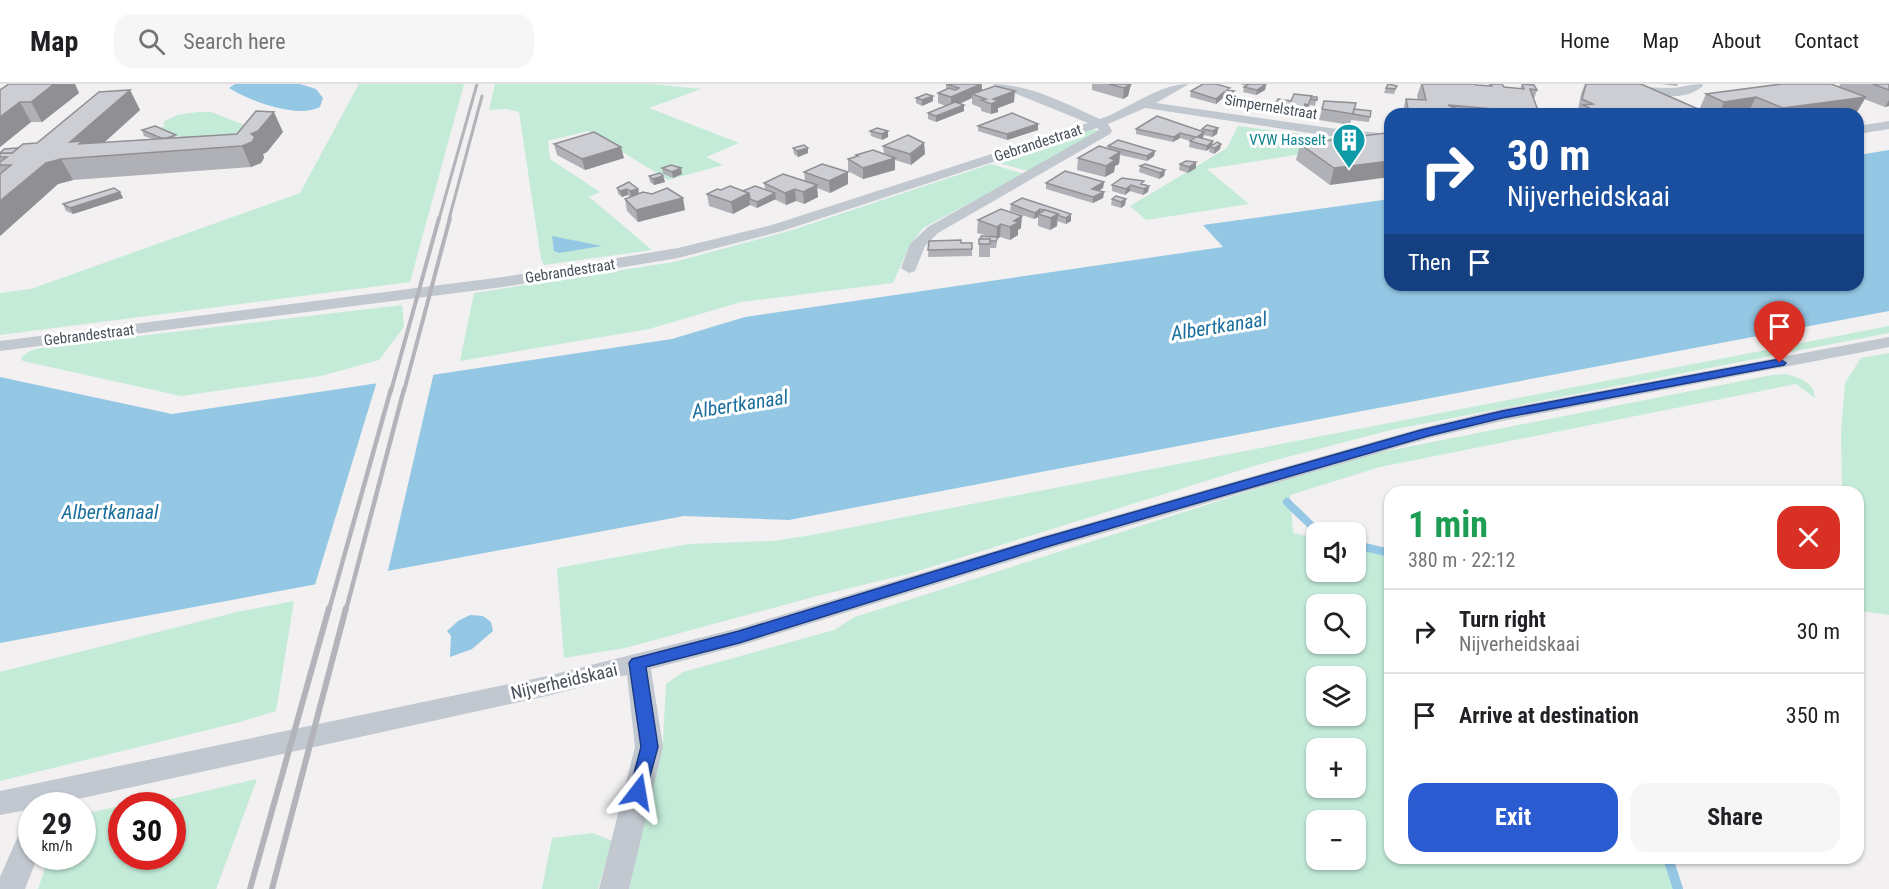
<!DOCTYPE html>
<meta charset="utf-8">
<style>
:root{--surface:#fff;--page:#f6f6f6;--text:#202124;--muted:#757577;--line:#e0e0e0;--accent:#2a5bd1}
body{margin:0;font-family:"Roboto Condensed",sans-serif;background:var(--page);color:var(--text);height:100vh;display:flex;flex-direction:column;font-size:22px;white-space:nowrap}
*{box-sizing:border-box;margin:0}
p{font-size:20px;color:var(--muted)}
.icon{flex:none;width:33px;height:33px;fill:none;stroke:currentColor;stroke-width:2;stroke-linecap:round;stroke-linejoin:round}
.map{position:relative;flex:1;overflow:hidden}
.drawer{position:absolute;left:1384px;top:402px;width:480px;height:378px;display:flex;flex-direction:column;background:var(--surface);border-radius:18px;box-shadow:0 2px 4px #0004}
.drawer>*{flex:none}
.top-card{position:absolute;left:1384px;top:24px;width:480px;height:183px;border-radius:18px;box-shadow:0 2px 4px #0004;background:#1a4fa0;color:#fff;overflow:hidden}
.fabs{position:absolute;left:1306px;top:438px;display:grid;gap:12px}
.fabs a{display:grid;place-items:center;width:60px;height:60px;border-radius:12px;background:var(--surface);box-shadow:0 2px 4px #0004;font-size:30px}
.speed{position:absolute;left:18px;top:708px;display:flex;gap:12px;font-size:30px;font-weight:700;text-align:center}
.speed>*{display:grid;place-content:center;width:78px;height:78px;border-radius:50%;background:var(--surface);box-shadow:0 2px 4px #0004;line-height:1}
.speed small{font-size:15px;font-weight:400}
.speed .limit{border:9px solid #d22;background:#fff;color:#111}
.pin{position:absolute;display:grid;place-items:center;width:51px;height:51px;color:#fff;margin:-62px -26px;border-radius:50% 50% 50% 0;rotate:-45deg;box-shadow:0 0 6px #0007}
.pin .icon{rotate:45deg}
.me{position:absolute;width:66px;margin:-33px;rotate:14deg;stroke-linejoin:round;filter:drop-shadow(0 0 4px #0008)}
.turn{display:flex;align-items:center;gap:21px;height:126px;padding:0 24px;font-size:27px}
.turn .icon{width:78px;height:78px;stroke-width:2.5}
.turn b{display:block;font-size:42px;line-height:51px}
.then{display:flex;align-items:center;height:57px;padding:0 24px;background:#0003;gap:12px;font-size:22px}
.round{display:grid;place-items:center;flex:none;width:63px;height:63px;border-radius:18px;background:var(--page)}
.head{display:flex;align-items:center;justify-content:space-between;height:102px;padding:0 24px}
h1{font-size:36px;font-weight:700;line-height:45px;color:#1e9e55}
.primary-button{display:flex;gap:12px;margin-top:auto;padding:12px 24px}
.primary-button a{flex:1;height:69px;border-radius:18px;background:var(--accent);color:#fff;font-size:24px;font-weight:700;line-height:69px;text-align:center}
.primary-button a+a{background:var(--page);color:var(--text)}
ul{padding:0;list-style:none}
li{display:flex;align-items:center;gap:18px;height:84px;padding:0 24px;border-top:2px solid var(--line)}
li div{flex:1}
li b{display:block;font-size:22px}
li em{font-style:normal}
header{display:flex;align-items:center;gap:36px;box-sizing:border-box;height:84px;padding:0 30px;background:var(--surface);border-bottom:2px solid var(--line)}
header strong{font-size:28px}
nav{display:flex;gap:33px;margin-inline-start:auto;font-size:21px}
.search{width:420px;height:54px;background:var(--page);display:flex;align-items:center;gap:15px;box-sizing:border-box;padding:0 21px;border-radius:18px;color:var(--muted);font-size:22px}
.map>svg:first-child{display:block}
.green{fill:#c3ebd8;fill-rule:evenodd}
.water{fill:#94c7e4}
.pier{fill:#f2f0f0}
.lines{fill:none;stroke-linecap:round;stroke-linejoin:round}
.stream-far1{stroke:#94c7e4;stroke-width:8}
.stream{stroke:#94c7e4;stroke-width:10}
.minor{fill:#c2c8d0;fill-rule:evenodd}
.rail-far3{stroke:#b3b4b9;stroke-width:3}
.rail-far2{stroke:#b3b4b9;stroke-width:4}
.rail-far1{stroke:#b3b4b9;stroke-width:4.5}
.rail{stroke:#b3b4b9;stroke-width:6}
.wall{fill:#b0b1b6}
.shaded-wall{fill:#909094}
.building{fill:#cdced4;stroke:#909094;stroke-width:1.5}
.route{fill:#2a5bd1;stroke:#1b3b88;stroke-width:1.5}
.labels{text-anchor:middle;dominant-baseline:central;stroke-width:6;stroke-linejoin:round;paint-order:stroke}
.far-street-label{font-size:15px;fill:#49505b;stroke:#fff}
.far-culture-label{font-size:15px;fill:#0d838f;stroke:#fff;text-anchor:end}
.street-label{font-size:18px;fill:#49505b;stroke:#fff}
.water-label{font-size:20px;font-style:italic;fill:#1a6f9e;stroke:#fff}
</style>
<header>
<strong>Map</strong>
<div class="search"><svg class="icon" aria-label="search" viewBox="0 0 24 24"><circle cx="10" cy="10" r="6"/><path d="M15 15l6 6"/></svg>Search here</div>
<nav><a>Home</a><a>Map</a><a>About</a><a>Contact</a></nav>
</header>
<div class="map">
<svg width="1889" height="805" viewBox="0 0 1889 805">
<rect width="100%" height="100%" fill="#f2f0f0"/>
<!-- green -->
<g class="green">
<polygon points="359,0 464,0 410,198 0,251 0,209 31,205 300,109"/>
<polygon points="495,0 652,0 701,5 649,24 739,59 706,73 723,81 668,96 588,47 548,57 550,75 600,108 589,113 652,166 544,181 541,175 519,28 506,25 489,26"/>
<polygon points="198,28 211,28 252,44 249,48 200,61 159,44 165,42 163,38 177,31"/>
<polygon points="1238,42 1372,59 1207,85 1249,120 1146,136 1130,122 1227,64"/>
<polygon points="1091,45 1100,47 1028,87 995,78"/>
<polygon points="991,80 1024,90 923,144 910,161 893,199 741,218 649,245 460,277 474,209 674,178 789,147"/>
<path d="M402,221L404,243L379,276L321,292L181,312L23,277L21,275C28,264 43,264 55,262Z"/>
<polygon points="1889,242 1889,249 1391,346 1257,381 908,490 817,512 625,564 564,574 557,484 689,460 773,457 812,451"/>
<polygon points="1889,269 1889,531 1862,527 1859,520 1858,408 1842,408 1841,348 1845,299 1861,274"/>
<path d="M1786,290C1800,294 1814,298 1815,314L1796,300L1380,383L1290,411L1293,449L1317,454V488H1356V463L1390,471V774H1664L1676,805H629L663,656L666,600L683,588L834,546L855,533L1300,391L1377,369L1772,291ZM1317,520H1356V560H1317ZM1317,592H1356V632H1317ZM1317,664H1356V704H1317ZM1317,736H1356V776H1317Z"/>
<polygon points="294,517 276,627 240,638 0,697 0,588 237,528"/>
<polygon points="257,695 216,805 38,805 49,773 82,772 83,732 87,729 121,722 122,772 172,772 172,722 125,721 167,716"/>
<polygon points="593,749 612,757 598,805 542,805 552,754"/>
</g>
<!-- water -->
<g class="water">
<path d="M235,0H300L316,5L323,14L320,23C297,35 250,17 229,4Z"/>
<polygon points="1889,66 1889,227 789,436 684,432 0,559 0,293 172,330 672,255 745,233 1223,163 1203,141 1390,115 1390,201 1858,201 1859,71"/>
<polygon points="552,152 602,162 559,169 554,167"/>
<polygon points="470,531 483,532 491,538 493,547 472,565 450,573 451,552 447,547 458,537"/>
</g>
<!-- pier -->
<polygon class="pier" points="434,288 387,491 314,504 377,297"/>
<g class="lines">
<!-- stream-far1 -->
<g class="stream-far1">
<polyline points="1287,418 1318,448"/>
<polyline points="1356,461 1390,469"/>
</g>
<!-- stream -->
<polyline class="stream" points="1668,774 1678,805"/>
<!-- minor -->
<g class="minor">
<path d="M992,0C1030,0 1066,20 1100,35C1129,25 1158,0 1189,0L1156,19L1330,44L1390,50V58L1330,52L1145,24L1108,40L1112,47L1110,50L938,149L925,162L915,187L909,189L901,184L910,160L928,143L1099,46L1097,44L782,147L678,174L503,203L0,267V257L503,193L678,164L772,141L1088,39Z"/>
<path d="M1606,0C1627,0 1648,4 1669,4C1681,4 1690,0 1702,0L1703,2C1681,22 1638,7 1612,3Z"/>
<polygon points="1889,37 1889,45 1858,50 1858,42"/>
<polygon points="1889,253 1889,263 1502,337 1430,354 1056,463 739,562 651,585 663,663 629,805 599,805 635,663 627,591 547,612 46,722 32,722 32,725 0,731 0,707 547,592 739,544 1040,453 1425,343 1502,325"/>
<polygon points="32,739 32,772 38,772 25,805 0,805 0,793 22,743"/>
</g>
<!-- rail-far3 -->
<g class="rail-far3">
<polyline points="439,135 477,0"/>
<polyline points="449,135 482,12"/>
</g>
<!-- rail-far2 -->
<g class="rail-far2">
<polyline points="391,307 439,134"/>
<polyline points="404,307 450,134"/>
</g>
<!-- rail-far1 -->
<g class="rail-far1">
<polyline points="329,526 391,305"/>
<polyline points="346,526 404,305"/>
</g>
<!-- rail -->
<g class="rail">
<polyline points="250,805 329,524"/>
<polyline points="272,805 346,524"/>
</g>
</g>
<!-- wall -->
<g class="wall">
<polygon points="9,0 75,0 79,9 42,38 31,38 0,63 0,6"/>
<polygon points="946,0 982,6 1014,18 998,24 998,28 991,30 981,27 981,24 972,20 972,14 960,20 964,27 936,38 928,35 928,29 946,22 938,19 938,9 946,5"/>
<polygon points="1092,0 1131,0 1128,12 1123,15 1092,6"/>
<polygon points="1240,0 1266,0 1265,6 1256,11 1243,8 1244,3 1246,2"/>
<polygon points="1421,0 1477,0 1477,1 1488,2 1489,0 1502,0 1504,3 1520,5 1522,0 1537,6 1534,15 1539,29 1539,30 1402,30 1406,15 1418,16 1417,12"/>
<polygon points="1585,0 1641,0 1696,30 1577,30 1581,10"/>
<polygon points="1661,0 1678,0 1677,2"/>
<polygon points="1840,0 1889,0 1889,22 1885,23 1864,15 1857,28 1845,30 1750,30 1748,29 1742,30 1708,30 1699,26 1706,10 1839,3"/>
<polygon points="1397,2 1394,10 1384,9 1386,4"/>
<polygon points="130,6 140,26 105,58 152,55 144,52 142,46 178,53 283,48 267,68 263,70 264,74 261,79 251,83 73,96 58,100 0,152 0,68 37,59"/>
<polygon points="1230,6 1234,7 1233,13 1229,15 1223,14 1216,20 1190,13 1191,7"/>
<polygon points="1311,13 1317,13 1315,22 1310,21 1306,32 1303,31 1302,35 1274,30 1276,19"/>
<polygon points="916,14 933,17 922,22 916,19"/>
<polygon points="1322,25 1354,25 1371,27 1369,38 1351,36 1350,41 1319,36"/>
<polygon points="978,42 1038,46 1007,56 978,47"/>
<polygon points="877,44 888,53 882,56 871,52 870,47"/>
<polygon points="1218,44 1217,50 1212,53 1204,51 1202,54 1213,61 1221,60 1220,65 1214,70 1209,68 1209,65 1206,67 1189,63 1190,57 1180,54 1173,58 1136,50 1136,45 1202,48 1202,45"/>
<polygon points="1386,49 1330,101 1296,76 1300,60"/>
<polygon points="924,59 925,70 911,81 895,76 895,86 863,95 848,87 848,75 856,73 856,71 884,70 883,62"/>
<polygon points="554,60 624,74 585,86 557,71"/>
<polygon points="1108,62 1155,67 1154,72 1147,77 1120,71 1119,80 1115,82 1114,88 1105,93 1077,86 1078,74 1108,65"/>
<polygon points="793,64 808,69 798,73 794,70"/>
<polygon points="1180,80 1196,84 1188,89 1179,86"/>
<polygon points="1140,82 1165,86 1164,92 1159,95 1139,88"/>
<polygon points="662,84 681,84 682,90 673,94 663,90"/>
<polygon points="804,88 848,88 848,100 830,109 817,104 818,113 804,120 796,117 786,121 774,115 757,124 750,121 733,130 709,122 707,110 721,106 743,107 765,105 764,99 805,97"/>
<polygon points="649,92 663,92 665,98 654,101 650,98"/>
<polygon points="1104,98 1103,104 1098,107 1104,108 1103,114 1093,119 1046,105 1046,99"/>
<polygon points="1144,100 1149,102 1148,108 1143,111 1130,107 1125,111 1112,107 1112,101"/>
<polygon points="617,104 638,105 639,110 685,126 638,138 627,127 625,115 630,113 628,111 622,113 618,110"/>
<polygon points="120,108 123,114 73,130 66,127 63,120"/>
<polygon points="1116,112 1125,121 1121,124 1111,121 1112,115"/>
<polygon points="1011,120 1071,130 1071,137 1066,140 1057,137 1057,142 1050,146 1038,142 1038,133 1034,135 1010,127"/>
<polygon points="978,136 1021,144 1018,146 1018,151 1010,156 1000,153 997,155 996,164 990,164 990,173 979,173 979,155 988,152 977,149"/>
<polygon points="929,157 961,159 972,165 972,172 928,173"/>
</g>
<!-- shaded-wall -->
<g class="shaded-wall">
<polygon points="54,0 75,0 79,9 42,38 31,18"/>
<polygon points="982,0 982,10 972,10 972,14 951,23 951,13"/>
<polygon points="1123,0 1131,0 1128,12 1123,15 1124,4"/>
<polygon points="1266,0 1265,6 1256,11 1257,6"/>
<polygon points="130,6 140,26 90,71 70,58"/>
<polygon points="1015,7 1014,18 998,24 998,28 991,30 991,20 993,15"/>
<polygon points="1234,7 1233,13 1229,15 1230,10"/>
<polygon points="1224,8 1223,14 1216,20 1216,15"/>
<polygon points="933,12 933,17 922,22 922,16"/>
<polygon points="1756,13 1748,29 1719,30 1724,18"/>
<polygon points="1866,13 1857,28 1845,30 1780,30 1783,24"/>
<polygon points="1889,16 1889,22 1885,23"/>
<polygon points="20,18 31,38 0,63 0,33"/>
<polygon points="964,21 964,27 936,38 936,32"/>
<polygon points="1698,25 1696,30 1663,30"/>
<polygon points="1459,26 1458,30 1450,30 1450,27"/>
<polygon points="274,28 283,48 267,68 263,70 264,74 261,79 251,83 242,62 251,50"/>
<polygon points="1038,40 1038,46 1007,56 1007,50"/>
<polygon points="1218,44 1217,50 1212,53 1213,47"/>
<polygon points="888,47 888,53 882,56 882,50"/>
<polygon points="1204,48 1203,54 1196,59 1197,53"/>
<polygon points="1180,49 1180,54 1173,58 1174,53"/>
<polygon points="1213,57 1212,63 1210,63 1209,65 1206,67 1207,62"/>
<polygon points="924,59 925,70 911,81 910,70"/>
<polygon points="1221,60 1220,65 1214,70 1215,64"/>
<polygon points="621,63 624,74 585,86 582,75"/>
<polygon points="808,64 808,69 798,73 797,67"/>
<polygon points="1155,67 1154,72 1147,77 1147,72"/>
<polygon points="1120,68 1119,80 1115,82 1114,88 1105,93 1106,82 1110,74"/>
<polygon points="895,74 895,86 863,95 863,84"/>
<polygon points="61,75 73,96 58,100 0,152 0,117 46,79"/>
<polygon points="1390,77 1390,93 1330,101 1334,84"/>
<polygon points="1196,78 1196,84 1188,89 1189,83"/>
<polygon points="681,84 682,90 673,94 672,88"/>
<polygon points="1165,86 1164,92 1159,95 1160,89"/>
<polygon points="848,88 848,100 830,109 829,97"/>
<polygon points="663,92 665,98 654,101 653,95"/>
<polygon points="1104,98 1103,104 1092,111 1092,105"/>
<polygon points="817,101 818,113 804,120 803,108"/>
<polygon points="1131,101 1130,107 1125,111 1126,105"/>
<polygon points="1149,102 1148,108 1143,111 1144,105"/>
<polygon points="627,105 628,111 622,113 620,107"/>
<polygon points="638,105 639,111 631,114 630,107"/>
<polygon points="795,105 796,117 786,121 785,109"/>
<polygon points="120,108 123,114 73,130 70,124"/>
<polygon points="1104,108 1103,114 1093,119 1093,113"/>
<polygon points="749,109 750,121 733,130 731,118"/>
<polygon points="775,109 776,115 757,124 757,118"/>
<polygon points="683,114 685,126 638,138 636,126"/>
<polygon points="1126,115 1125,121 1121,124 1121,118"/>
<polygon points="1040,125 1040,130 1038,130 1038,133 1034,135 1035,129"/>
<polygon points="1058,130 1057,142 1050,146 1051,134"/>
<polygon points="1071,130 1071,137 1066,140 1066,134"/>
<polygon points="1022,132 1021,144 1018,146 1018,151 1010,156 1010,143 1014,137"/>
<polygon points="1001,140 1000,153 997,155 996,164 997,143"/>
</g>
<!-- building -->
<g class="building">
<polygon points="9,0 54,0 31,18 20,18 0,33 0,6"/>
<polygon points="946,0 981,0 951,13 938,9 949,4 955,6 959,4"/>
<polygon points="1109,0 1125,0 1130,1 1124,4"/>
<polygon points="1203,0 1216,0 1230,4 1227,6 1234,7 1230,10 1224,8 1216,15 1191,7"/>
<polygon points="1249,0 1266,0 1257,6 1244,3"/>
<polygon points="1388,0 1397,2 1395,5 1386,4"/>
<polygon points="1422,0 1475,0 1476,1 1492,2 1491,0 1502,0 1504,3 1524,5 1522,0 1534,1 1537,6 1530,5 1539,29 1448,21 1459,26 1450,27 1451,29 1408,25 1406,15 1426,16"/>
<polygon points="1586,0 1641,0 1698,25 1663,30 1602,30 1583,21 1593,20 1582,15"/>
<polygon points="1781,0 1831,0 1866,13 1783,24 1756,13 1724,18 1706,10"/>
<polygon points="1873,0 1889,0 1889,6"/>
<polygon points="995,2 1015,7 993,15 998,17 991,20 981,16 986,15 972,10"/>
<polygon points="130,6 70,58 82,57 79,60 237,50 256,27 274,28 258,47 251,50 255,53 252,58 242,62 61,75 46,79 0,117 0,90 11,81 0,81 0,78 7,73 0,73 0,69 12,69 23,60 37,59 99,8"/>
<polygon points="926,10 933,12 922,16 916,14"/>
<polygon points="1294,10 1312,12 1308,21 1305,20 1304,24 1276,19 1278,15 1291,17"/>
<polygon points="1311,13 1317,13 1317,16 1311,15"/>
<polygon points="1324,17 1356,19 1353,30 1322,25"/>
<polygon points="955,18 964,21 936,32 928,29"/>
<polygon points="1354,25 1371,27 1370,33 1353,30"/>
<polygon points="1012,29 1038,40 1007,50 978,42"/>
<polygon points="1157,32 1204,48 1197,53 1213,57 1207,62 1190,57 1196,53 1180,49 1174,53 1136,45"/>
<polygon points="1207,41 1218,44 1213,47 1202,45"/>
<polygon points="155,42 176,51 167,54 161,54 142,46"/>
<polygon points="877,44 888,47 882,50 870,47"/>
<polygon points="594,48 621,63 582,75 554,60"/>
<polygon points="1386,49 1390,52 1390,77 1334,84 1300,60"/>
<polygon points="908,51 924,59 910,70 883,62"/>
<polygon points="1118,56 1155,67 1147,72 1108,62"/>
<polygon points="1217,58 1221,60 1215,64 1210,63"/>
<polygon points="804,61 808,64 797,67 793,64"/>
<polygon points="1099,62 1120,68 1110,74 1115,76 1106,82 1078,74"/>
<polygon points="18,64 12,69 0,69 4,65"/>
<polygon points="873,66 895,74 863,84 848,75 858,72 856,71"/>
<polygon points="1186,77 1196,78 1189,83 1180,80"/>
<polygon points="822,80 848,88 829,97 804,88"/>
<polygon points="1145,80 1165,86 1160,89 1140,82"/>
<polygon points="671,81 681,84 672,88 662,84"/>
<polygon points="1065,87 1104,98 1092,105 1104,108 1093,113 1046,99"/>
<polygon points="660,89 663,92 653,95 649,92"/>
<polygon points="783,90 817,101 803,108 795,105 785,109 764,99"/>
<polygon points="1122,94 1144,97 1141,100 1149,102 1144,105 1131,101 1126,105 1112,101"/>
<polygon points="629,98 638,105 630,107 627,105 620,107 617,104"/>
<polygon points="730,102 749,109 731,118 707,110 717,105 721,106"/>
<polygon points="755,102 775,109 757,118 750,115 749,109 743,107"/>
<polygon points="114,104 120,108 70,124 63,120"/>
<polygon points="667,104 683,114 636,126 625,115 643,108 652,110"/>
<polygon points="1116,112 1126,115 1121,118 1112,115"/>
<polygon points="1022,114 1071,130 1066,134 1057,131 1058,130 1045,126 1044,126 1040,125 1035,129 1011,120"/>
<polygon points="1001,125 1022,132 1014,137 1019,138 1010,143 1001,140 997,143 978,136"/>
<polygon points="1045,126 1058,130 1051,134 1038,130"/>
<polygon points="981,152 998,153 996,157 990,157 990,155 981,155"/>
<rect x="979" y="155" width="11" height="5"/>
<polygon points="961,156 961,159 972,159 972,165 928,166 929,157"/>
</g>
<!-- route -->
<polygon class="route" points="1780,275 1786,279 1784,281 1502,334 1428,352 1053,461 739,559 646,583 658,663 644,714 638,716 631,714 629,708 641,663 629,579 632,575 739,547 1043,454 1421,346 1502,327"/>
<!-- icons -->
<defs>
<symbol id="building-pin" viewBox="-11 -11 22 30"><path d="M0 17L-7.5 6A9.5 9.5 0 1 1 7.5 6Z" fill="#0f9aa8" stroke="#fff"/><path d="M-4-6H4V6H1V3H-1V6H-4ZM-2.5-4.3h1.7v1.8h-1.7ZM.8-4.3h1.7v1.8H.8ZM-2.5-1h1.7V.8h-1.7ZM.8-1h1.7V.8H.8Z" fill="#fff"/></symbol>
</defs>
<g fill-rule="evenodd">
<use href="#building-pin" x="1330" y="37" width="38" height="52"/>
</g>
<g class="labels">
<!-- far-street labels -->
<g class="far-street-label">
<text transform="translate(1271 23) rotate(9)">Simpernelstraat</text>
<text transform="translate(1038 59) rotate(-18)">Gebrandestraat</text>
<text transform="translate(570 187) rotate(-9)">Gebrandestraat</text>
<text transform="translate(89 251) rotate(-7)">Gebrandestraat</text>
</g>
<!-- far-culture labels -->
<g class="far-culture-label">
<text x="1326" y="56">VVW Hasselt</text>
</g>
<!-- street labels -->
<g class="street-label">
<text transform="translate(564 597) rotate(-13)">Nijverheidskaai</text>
</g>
<!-- water labels -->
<g class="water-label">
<text transform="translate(1219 242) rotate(-9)">Albertkanaal</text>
<text transform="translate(740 320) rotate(-9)">Albertkanaal</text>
<text x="110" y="428">Albertkanaal</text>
</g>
</g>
</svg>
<div class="fabs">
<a><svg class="icon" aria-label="sound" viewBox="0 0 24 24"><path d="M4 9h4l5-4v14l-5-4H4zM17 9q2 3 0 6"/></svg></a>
<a><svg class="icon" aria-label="search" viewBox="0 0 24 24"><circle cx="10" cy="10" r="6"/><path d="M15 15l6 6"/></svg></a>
<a><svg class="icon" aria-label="layers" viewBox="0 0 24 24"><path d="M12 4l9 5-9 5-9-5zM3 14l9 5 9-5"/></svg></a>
<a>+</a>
<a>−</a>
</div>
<div class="speed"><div>29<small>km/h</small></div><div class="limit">30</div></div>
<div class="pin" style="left:1780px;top:279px;background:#d93025"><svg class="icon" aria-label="arrive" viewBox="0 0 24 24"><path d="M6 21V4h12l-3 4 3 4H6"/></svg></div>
<svg class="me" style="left:638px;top:708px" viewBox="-20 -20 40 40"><path d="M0-17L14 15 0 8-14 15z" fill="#2a5bd1" stroke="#fff" stroke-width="4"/></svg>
<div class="top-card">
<div class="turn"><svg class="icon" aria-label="right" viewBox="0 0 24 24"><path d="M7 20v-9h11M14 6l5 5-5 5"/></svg><div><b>30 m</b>Nijverheidskaai</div></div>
<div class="then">Then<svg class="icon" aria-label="arrive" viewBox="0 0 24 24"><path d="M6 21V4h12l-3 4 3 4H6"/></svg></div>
</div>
<section class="drawer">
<div class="head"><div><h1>1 min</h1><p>380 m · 22:12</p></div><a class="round" style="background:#d93025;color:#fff"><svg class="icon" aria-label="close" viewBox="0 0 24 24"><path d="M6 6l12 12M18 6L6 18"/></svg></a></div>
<ul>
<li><svg class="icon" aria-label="right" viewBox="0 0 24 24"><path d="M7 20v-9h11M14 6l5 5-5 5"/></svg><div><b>Turn right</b><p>Nijverheidskaai</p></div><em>30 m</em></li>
<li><svg class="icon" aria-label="arrive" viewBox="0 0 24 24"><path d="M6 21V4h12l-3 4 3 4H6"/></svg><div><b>Arrive at destination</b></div><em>350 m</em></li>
</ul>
<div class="primary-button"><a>Exit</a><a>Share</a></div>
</section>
</div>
